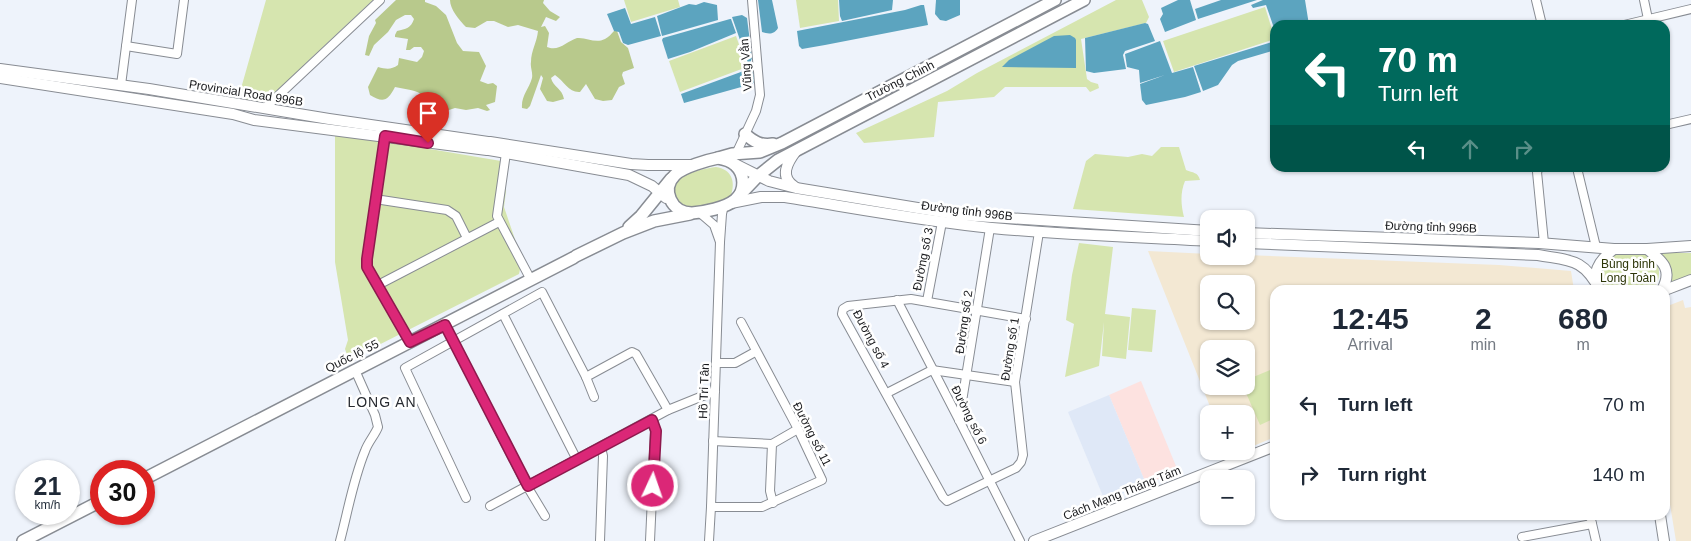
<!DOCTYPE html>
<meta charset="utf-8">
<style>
:root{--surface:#fff;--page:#f2f2f3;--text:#1f2937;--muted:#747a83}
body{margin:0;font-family:Arial,sans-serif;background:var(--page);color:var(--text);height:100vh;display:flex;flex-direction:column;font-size:19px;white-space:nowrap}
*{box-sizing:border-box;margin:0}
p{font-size:16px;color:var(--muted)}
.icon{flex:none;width:28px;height:28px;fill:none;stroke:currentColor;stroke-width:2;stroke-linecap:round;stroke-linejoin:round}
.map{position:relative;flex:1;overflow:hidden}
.panel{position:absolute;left:1270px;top:285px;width:400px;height:235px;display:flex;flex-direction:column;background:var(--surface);border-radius:15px;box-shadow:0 1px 4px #0004}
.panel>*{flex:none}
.top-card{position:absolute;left:1270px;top:20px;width:400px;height:152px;border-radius:15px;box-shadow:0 1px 4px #0004;background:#00695c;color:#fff;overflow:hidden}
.controls{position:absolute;left:1200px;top:210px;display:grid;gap:10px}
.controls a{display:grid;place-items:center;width:55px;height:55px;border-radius:10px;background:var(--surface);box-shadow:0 1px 4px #0004;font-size:25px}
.speed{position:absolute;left:15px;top:460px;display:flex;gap:10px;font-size:25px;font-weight:700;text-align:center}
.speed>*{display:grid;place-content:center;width:65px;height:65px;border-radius:50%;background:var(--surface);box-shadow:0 1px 4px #0004;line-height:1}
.speed small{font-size:12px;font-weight:400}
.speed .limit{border:8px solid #d22;background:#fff;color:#111}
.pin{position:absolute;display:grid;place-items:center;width:42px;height:42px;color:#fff;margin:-51px -21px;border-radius:50% 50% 50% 0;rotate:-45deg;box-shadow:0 0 5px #0007}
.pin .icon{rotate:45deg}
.me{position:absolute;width:55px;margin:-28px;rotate:3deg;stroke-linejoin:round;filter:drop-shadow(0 0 4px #0008)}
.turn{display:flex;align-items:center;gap:18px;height:105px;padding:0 25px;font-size:22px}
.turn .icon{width:65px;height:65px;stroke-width:2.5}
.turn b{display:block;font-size:35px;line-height:42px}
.lanes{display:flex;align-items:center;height:48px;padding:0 25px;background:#0003;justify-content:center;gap:25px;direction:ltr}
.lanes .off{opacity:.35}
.eta{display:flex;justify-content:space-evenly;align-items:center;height:85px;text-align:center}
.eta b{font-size:30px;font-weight:700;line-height:35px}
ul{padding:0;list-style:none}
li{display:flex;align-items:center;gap:15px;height:70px;padding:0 25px}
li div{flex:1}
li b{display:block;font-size:19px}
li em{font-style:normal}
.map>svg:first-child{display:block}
.commercial{fill:#fde2e0}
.built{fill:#dfe8f7}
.education{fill:#f3e8d3;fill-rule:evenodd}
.green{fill:#d6e5af}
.forest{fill:#b8c98c}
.water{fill:#5ca4bf}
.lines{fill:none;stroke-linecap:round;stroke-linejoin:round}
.minor-casing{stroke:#888c93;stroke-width:10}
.major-casing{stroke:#888c93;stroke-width:12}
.highway-casing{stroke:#888c93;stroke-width:14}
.minor{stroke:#fff;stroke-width:8}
.major{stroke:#fff;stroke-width:10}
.highway{stroke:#fff;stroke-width:11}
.route-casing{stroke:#8e194d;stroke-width:12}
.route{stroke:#db2777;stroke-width:9}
.labels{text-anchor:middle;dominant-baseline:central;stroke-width:5;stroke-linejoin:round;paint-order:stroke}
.street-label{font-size:12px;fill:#191a1d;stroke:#fff}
.park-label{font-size:12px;fill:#2d3608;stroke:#fff}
.neighbourhood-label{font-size:14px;letter-spacing:1px;fill:#272a30;stroke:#fff}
</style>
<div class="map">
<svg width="1691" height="541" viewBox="0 0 1691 541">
<rect width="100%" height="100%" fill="#eef3fb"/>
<!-- commercial -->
<polygon class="commercial" points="1141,381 1178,471 1146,484 1109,395"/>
<!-- built -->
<polygon class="built" points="1109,395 1146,484 1105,501 1068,412"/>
<!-- education -->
<g class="education">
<path d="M1148,251L1209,254V256L1246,255L1499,265L1571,271L1574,290H1275V437L1246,449V414H1213ZM1209,284H1246V321H1209ZM1209,349H1246V386H1209Z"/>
<polygon points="1683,300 1685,308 1691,307 1691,541 1676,541 1665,474 1665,307"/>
</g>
<!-- green -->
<g class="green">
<polygon points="266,0 373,0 308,61 268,103 243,99 240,92"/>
<polygon points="624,0 678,0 680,7 631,22"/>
<polygon points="796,0 838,0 839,21 800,28"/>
<polygon points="1116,0 1142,0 1149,17 1146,23 1081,39 1087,79 1091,82 1098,84 1099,88 1090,92 1086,87 1005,87 994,97 938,102 934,137 864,143 856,133 947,91 977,73"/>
<polygon points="1265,7 1275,39 1174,72 1163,41"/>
<polygon points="736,36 747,67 680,92 669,61"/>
<polygon points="335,133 501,161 498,180 505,180 506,191 504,207 522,260 519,274 349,360 345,349 348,340 335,262"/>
<path d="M1161,147H1179L1186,170C1193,173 1198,172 1200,180L1185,181C1180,193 1181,205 1184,217L1073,209L1086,161L1095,154L1128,157L1142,154L1152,156Z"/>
<path d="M716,167C731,169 736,181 731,195C725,201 719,203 711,204C705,206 697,208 691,208C678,208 669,189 679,179C684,173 707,168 716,167Z"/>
<polygon points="1079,243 1113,247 1105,314 1130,317 1126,359 1102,356 1104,322 1099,366 1065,377 1074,324 1066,320 1072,275"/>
<path d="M1615,253C1623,253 1639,250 1646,253C1662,261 1662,278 1653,290H1601L1597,273Z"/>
<polygon points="1661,253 1691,253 1691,278 1668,286 1666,260"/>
<polygon points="1132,308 1156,310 1152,352 1128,350"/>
<polygon points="1275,368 1275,418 1260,425 1243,386 1246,386 1246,380"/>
</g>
<!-- forest -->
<g class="forest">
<path d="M396,0H425V2L436,6L446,15L457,43L463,51L479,52L486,66L480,81L488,84L493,83L497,86L495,102L486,105L490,110L487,111L478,108L466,110L455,108L449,110L442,117L423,112L422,101L424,96C417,90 405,89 395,87C388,101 383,103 370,95L368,87L378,67C386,69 391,70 398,65L399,58L417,62L422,57L424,51L421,47H414L410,50H406L408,39L395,37V35L397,31C406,29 411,28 414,19L411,15H405L396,20L388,32L374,45L369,56L365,55L369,36L376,23L375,20Z"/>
<path d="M450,0H544L543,3L550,11L560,17L556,21L546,17L541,27L545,26L549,33L547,47C559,52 567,41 577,38C587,37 595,44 605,39C609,37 611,34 614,31H617L621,42L628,48L634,68L623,72L622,75L625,84L619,87L612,100L603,101L595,99L586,84L580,92C569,93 564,81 555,75L551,78C553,87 562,88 564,99L553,102L547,101L540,89L543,78L541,75L530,106L527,109L522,108C521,96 529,89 532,78C533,72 530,67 531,62C531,51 537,42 538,31L518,25L508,27L494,21H487L475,28L466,27C459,20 450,9 450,0Z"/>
</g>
<!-- water -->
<g class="water">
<path d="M758,0H772L778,28C774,35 768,34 762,32Z"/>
<polygon points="839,0 893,0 892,10 842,21 840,16"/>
<polygon points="936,0 960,0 960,15 946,21 940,20 935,14"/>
<polygon points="1178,0 1190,0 1196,20 1165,32 1160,19 1163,14 1161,8"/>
<polygon points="1221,0 1257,0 1198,19 1195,9"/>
<polygon points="1263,0 1305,0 1309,25 1275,25 1275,31 1266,5 1253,8 1251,5"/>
<polygon points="704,2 717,5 718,20 662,36 657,16 689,4 696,5"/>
<polygon points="921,5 924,5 928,25 825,45 802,49 799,46 797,31 905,10"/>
<polygon points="625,8 631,24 655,17 661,36 628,45 623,43 619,32 614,31 607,14"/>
<polygon points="742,15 747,18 752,58 750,63 748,63 732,17"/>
<polygon points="730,19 731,19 736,33 690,52 668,59 662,40 663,38"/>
<polygon points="1145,23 1148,24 1155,41 1125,51 1123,55 1126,69 1094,73 1086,71 1085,38"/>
<polygon points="1070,35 1075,38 1076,40 1076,68 1002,67 1009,60 1054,36"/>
<polygon points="1160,41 1172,73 1193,67 1201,92 1185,97 1146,105 1142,100 1140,84 1165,75 1140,83 1139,70 1127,67 1125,54"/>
<polygon points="1275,41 1275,50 1238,61 1232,65 1218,85 1203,91 1194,66"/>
<polygon points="749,69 753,70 755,81 752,84 684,103 681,94"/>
</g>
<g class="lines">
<defs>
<g id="minor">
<polyline points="1536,0 1542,25"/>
<polyline points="1644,0 1648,19"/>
<polyline points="1624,25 1691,9"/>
<polyline points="126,46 177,54 184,0"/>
<polyline points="121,85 132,0"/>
<polyline points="265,108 380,0"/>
<polyline points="1665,125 1691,119"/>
<polyline points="385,136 367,259 367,267 410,342"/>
<polyline points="506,153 497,216 531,280"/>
<polyline points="736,154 756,111 760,95 752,0"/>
<polyline points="1539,168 1537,172 1544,243"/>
<polyline points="1577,168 1596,247"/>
<polyline points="375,199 447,210 456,216 467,238"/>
<polyline points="700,213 714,225 720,242 722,214 724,205"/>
<polyline points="378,285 499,222"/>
<polyline points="897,300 959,420 1020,541"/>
<polyline points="927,301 942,222"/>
<polyline points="503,314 577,460"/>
<polyline points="1026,319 911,299 848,306 843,309 842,314 943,497 947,501 1016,468 1021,462 1023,455 1015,382 1039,232"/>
<polyline points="445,325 527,486 545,516"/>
<polyline points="716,363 735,363 755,352"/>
<polyline points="586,377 632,352 636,354 668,410"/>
<polyline points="887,393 932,370 1015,382"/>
<polyline points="959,420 990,228"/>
<polyline points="713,441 772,444 798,429"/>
<polyline points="772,444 770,491 773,503"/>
<polyline points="466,498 405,368 542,292 586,377 594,397"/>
<polyline points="490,506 668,410 715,391"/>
<polyline points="711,507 762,507 822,480 798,429 741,322"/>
<polyline points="1590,515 1596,541"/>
<polyline points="1522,537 1592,524"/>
<path d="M340,541C348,511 353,480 365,451C368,442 375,435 378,427L375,415L355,370"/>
<polyline points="600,541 603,456 601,447"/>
<polyline points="650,541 655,431 653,420"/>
<polyline points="709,541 711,507 720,242"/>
</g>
<g id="major">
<polyline points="0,69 149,89 329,119 488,142"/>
<polyline points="0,78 233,114 254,120 487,150"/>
<polyline points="490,142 631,164 648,165 692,165"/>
<polyline points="489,150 629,175 652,186 666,198"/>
<polyline points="735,164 769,181 796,188 960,215 1209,231"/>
<path d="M795,187C779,177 787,163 796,151"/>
<path d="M731,203L761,197H785C854,208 923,221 992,228C1064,235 1137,237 1209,241"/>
<polyline points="1246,233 1539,243 1614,249 1647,249 1691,246"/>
<path d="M1246,243L1538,255C1571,261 1583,258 1600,290"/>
<path d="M1647,249C1663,261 1673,270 1662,290"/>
<path d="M1595,280C1595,266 1603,257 1614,249"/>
<polyline points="1665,290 1691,280"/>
<polyline points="1660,515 1664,541"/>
<polyline points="1034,541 1275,446"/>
</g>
<g id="highway">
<path d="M745,134C754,142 761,146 773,144"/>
<polyline points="718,158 732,154 760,152 782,143 1055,0"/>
<path d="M718,158C724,159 731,161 735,165C745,174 746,191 735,200C725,208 705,212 692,213C671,213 661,189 675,175C683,167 708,160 718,158Z"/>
<polyline points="737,198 758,176 778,160 1084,0"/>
<polyline points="629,227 641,216 671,179"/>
<polyline points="576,256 623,233 654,221 690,214"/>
<polyline points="144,479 573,258"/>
<polyline points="23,541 101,501"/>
</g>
</defs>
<!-- minor casing -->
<use href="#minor" class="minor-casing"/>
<!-- major casing -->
<use href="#major" class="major-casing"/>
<!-- highway casing -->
<use href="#highway" class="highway-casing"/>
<!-- minor -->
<use href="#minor" class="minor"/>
<!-- major -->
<use href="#major" class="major"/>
<!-- highway -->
<use href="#highway" class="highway"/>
</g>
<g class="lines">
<defs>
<polyline id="route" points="428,143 385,136 367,259 367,267 410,342 445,325 528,486 652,420 656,431 653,486"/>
</defs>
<!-- route casing -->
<use href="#route" class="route-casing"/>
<!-- route -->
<use href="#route" class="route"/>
</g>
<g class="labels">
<!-- street labels -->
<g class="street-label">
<text transform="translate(746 65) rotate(-94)">Vũng Vằn</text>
<text transform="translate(900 81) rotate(-27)">Trường Chinh</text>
<text transform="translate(246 93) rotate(9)">Provincial Road 996B</text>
<text transform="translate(967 211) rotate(7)">Đường tỉnh 996B</text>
<text transform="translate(1431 227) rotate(2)">Đường tỉnh 996B</text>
<text transform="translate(923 259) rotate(-79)">Đường số 3</text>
<text transform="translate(964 322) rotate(-82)">Đường số 2</text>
<text transform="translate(871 339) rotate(62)">Đường số 4</text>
<text transform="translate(1010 349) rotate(-81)">Đường số 1</text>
<text transform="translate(352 356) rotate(-27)">Quốc lộ 55</text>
<text transform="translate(704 391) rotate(-88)">Hồ Tri Tân</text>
<text transform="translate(969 415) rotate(63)">Đường số 6</text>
<text transform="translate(812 434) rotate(63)">Đường số 11</text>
<text transform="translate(1122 493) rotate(-22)">Cách Mạng Tháng Tám</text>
</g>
<!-- park labels -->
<g class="park-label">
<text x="1628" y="264">Bùng binh<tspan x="1628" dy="14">Long Toàn</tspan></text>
</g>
<!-- neighbourhood labels -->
<g class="neighbourhood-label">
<text x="382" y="402">LONG AN</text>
</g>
</g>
</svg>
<div class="controls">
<a><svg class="icon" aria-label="sound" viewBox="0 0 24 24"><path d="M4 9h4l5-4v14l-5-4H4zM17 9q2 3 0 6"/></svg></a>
<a><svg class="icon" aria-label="search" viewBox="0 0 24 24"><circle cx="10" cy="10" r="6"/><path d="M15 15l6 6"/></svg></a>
<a><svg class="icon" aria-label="layers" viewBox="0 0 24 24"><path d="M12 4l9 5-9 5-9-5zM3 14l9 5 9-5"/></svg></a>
<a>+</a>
<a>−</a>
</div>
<div class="speed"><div>21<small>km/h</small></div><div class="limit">30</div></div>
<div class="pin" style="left:428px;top:143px;background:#d93025"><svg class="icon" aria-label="arrive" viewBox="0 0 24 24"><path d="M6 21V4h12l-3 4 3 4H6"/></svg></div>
<svg class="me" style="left:653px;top:486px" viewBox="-20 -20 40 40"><circle r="17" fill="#db2777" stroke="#fff" stroke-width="3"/><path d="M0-11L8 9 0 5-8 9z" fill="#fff"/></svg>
<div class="top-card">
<div class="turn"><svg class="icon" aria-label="left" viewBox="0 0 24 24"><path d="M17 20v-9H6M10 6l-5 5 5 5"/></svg><div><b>70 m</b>Turn left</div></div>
<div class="lanes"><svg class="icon" aria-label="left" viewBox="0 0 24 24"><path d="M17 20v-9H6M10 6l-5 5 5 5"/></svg><svg class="icon off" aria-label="ahead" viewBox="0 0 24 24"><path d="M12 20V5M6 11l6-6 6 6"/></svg><svg class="icon off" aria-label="right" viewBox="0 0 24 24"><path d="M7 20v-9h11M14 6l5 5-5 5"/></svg></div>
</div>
<section class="panel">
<div class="eta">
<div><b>12:45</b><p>Arrival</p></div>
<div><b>2</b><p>min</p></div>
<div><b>680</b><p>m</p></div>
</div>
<ul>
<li><svg class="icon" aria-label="left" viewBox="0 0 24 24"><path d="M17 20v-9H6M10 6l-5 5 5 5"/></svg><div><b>Turn left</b></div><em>70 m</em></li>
<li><svg class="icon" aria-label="right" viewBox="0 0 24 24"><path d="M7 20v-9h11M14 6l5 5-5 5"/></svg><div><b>Turn right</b></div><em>140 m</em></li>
</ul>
</section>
</div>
